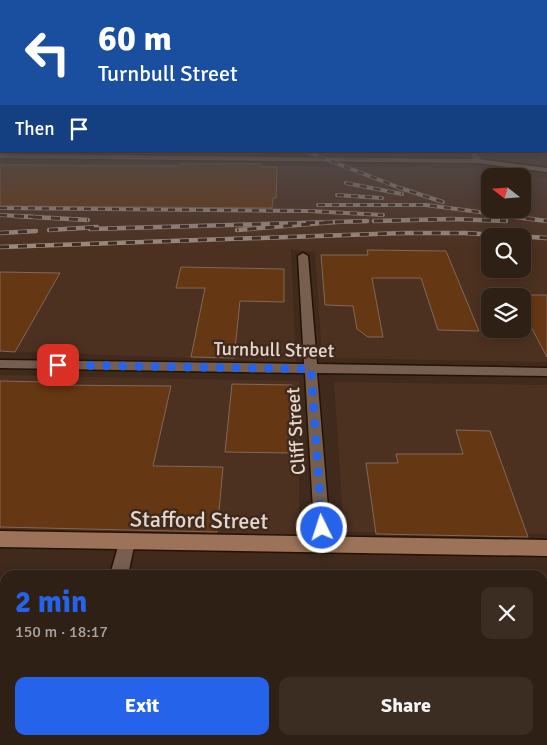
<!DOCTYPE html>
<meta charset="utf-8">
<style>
:root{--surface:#2f2015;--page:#3b2d22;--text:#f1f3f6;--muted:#a7a3a0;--line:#4a3e34;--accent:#2563eb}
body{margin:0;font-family:Signika,sans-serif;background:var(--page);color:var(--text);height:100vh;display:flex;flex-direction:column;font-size:19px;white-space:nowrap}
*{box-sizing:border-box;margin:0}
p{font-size:16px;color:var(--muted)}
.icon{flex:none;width:28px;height:28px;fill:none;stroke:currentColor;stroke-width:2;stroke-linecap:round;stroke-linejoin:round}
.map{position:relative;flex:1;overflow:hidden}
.panel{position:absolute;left:0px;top:570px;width:548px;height:175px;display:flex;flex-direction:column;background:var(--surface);border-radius:15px 15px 0 0;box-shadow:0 2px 12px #0003,0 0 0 1px var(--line)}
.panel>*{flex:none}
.banner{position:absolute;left:0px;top:0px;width:548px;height:152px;box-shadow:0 2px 12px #0003,0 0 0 1px var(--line);background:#1a4fa0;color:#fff;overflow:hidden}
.needle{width:32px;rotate:287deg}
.tools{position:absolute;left:481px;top:168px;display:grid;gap:10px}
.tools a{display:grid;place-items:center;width:50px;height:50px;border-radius:10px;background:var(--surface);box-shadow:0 2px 12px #0003,0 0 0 1px var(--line);font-size:25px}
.pin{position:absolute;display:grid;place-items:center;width:42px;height:42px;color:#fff;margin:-21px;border-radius:10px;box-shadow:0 2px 8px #0006}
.me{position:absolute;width:55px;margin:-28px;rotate:356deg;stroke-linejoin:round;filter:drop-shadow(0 0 4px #0008)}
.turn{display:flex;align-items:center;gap:18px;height:105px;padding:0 15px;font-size:22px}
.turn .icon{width:65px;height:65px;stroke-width:2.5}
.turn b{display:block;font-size:35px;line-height:42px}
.then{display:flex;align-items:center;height:48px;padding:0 15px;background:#0003;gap:10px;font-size:19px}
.round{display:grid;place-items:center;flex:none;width:52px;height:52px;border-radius:10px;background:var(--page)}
.summary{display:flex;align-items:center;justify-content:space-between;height:85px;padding:0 15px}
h1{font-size:30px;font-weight:800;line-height:38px;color:var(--accent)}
.cta{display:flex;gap:10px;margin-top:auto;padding:10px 15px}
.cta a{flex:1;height:58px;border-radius:10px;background:var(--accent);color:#fff;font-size:20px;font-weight:800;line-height:58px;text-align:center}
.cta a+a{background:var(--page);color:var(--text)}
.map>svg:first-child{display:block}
.built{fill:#4c3120;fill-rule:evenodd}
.building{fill:#663713;stroke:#806859}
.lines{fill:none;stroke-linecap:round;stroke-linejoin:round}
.minor-casing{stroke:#251205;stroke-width:3}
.secondary-casing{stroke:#251205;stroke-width:3}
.minor{fill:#775f50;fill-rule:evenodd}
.secondary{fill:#9c7358;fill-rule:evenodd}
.rail-far1-casing{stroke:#9b8a7f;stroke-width:4}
.rail-casing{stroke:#9b8a7f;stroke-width:4.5}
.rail-far1{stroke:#3f2a1c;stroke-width:2.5;stroke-dasharray:7;stroke-linecap:butt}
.rail{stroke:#3f2a1c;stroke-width:3;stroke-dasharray:9;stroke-linecap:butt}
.route{stroke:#2563eb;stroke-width:9;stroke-dasharray:0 16.2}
.labels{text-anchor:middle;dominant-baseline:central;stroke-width:5;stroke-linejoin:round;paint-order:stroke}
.street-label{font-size:19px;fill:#e5d7cf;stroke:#3f2a1c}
.near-street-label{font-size:22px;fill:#e5d7cf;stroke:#3f2a1c}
</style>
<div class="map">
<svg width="547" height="745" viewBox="0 0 547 745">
<rect width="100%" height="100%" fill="#3f2a1c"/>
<!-- built -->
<g class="built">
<polygon points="547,145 547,166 506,161 487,151 546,151"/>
<path d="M0,163L465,168L547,178V362L322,358L315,252L291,250L296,362L0,351ZM490,176H522V209H490ZM490,236H522V269H490ZM490,296H522V329H490Z"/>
<polygon points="0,375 299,381 299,538 0,529"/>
<polygon points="334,382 547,385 547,534 344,532"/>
<polygon points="0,578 5,578 5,740 31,740 30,745 0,745"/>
<polygon points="542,590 547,590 547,745 96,745 97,740 542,740"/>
</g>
<!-- building -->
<g class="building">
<polygon points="180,164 261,164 261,167 277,167 276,198 273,198 272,208 0,206 0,165 179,166"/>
<polygon points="367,250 446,251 479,331 438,330 421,278 372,278 383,337 368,337 357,329 353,306 325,305 321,255 368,255"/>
<polygon points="181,267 284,269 284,302 240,301 234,358 191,357 205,288 176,288"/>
<polygon points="0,272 60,273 15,352 0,351"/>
<polygon points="522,295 547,295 547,357 522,310"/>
<polygon points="0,381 49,382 47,385 171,386 153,466 223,467 217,532 0,527"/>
<polygon points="232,384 292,385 293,453 225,452"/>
<polygon points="456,430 490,431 528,537 376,534 366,463 398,463 396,454 463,454"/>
</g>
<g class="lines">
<defs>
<g id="minor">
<polygon points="469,151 476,151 482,161 481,163 475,163"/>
<polygon points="303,253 308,256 317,364 547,368 547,376 317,373 331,544 329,550 323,552 317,550 315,544 305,373 0,368 0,360 304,364 298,256"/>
<polygon points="127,534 133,536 135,542 128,575 110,575 121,536"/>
<polygon points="70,740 92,740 91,745 69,745"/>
</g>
<g id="secondary">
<polygon points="0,154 478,159 547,168 547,172 478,163 0,158"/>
<polygon points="0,531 547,540 547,556 0,547"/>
</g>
</defs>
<!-- minor casing -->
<use href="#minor" class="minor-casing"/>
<!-- secondary casing -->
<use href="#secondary" class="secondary-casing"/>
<!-- minor -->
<use href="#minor" class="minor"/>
<!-- secondary -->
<use href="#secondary" class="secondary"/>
<defs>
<g id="rail-far1">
<polyline points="305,151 400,188 443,202"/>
<polyline points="346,183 402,194"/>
<polyline points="337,195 382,198"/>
<polyline points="318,205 426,205 517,217"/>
<polyline points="0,208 310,211 383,215"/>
<polyline points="0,215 37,217"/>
</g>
<g id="rail">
<polyline points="15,216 88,220"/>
<polyline points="508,216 547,221"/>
<polyline points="374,221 452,219 506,221"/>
<polyline points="335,222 367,221"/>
<polyline points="90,229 335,222 237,230"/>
<polyline points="49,230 97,227"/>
<polyline points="0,233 36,231"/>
<polyline points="0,247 403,233 465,233 547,238"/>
</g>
</defs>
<!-- rail-far1 casing -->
<use href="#rail-far1" class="rail-far1-casing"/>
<!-- rail casing -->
<use href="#rail" class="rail-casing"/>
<!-- rail-far1 -->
<use href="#rail-far1" class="rail-far1"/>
<!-- rail -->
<use href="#rail" class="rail"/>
</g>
<!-- sky -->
<linearGradient id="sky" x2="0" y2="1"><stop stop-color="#23170f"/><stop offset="0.58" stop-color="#524a4b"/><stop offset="1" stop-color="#524a4b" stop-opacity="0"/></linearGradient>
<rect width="547" height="249" fill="url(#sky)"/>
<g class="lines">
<!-- route -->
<polyline class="route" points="58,365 311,369 322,528"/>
</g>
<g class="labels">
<!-- street labels -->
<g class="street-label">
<text transform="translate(274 350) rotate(1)">Turnbull Street</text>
<text transform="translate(296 431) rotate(-94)">Cliff Street</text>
</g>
<!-- near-street labels -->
<g class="near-street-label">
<text transform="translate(199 520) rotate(1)">Stafford Street</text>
</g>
</g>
</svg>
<div class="tools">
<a><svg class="needle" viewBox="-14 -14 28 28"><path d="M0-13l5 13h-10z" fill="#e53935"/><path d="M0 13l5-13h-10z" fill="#a7a3a0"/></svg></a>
<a><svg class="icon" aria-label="search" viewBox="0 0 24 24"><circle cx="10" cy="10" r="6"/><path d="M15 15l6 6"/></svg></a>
<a><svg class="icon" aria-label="layers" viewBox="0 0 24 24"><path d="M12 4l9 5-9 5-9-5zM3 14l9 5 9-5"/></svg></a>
</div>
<div class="pin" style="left:58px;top:365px;background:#d93025"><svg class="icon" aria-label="arrive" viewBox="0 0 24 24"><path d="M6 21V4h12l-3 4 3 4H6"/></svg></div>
<svg class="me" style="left:322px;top:528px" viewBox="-20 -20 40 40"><circle r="17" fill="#2563eb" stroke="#fff" stroke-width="3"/><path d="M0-11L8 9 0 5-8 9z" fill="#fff"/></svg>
<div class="banner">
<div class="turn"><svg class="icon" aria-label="left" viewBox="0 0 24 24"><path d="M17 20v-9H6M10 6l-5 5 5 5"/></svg><div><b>60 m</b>Turnbull Street</div></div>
<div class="then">Then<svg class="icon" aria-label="arrive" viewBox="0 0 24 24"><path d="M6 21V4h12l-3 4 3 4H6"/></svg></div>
</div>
<section class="panel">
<div class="summary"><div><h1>2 min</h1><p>150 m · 18:17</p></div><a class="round"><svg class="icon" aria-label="close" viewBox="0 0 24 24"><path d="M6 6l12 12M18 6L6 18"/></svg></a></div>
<div class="cta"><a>Exit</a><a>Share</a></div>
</section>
</div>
